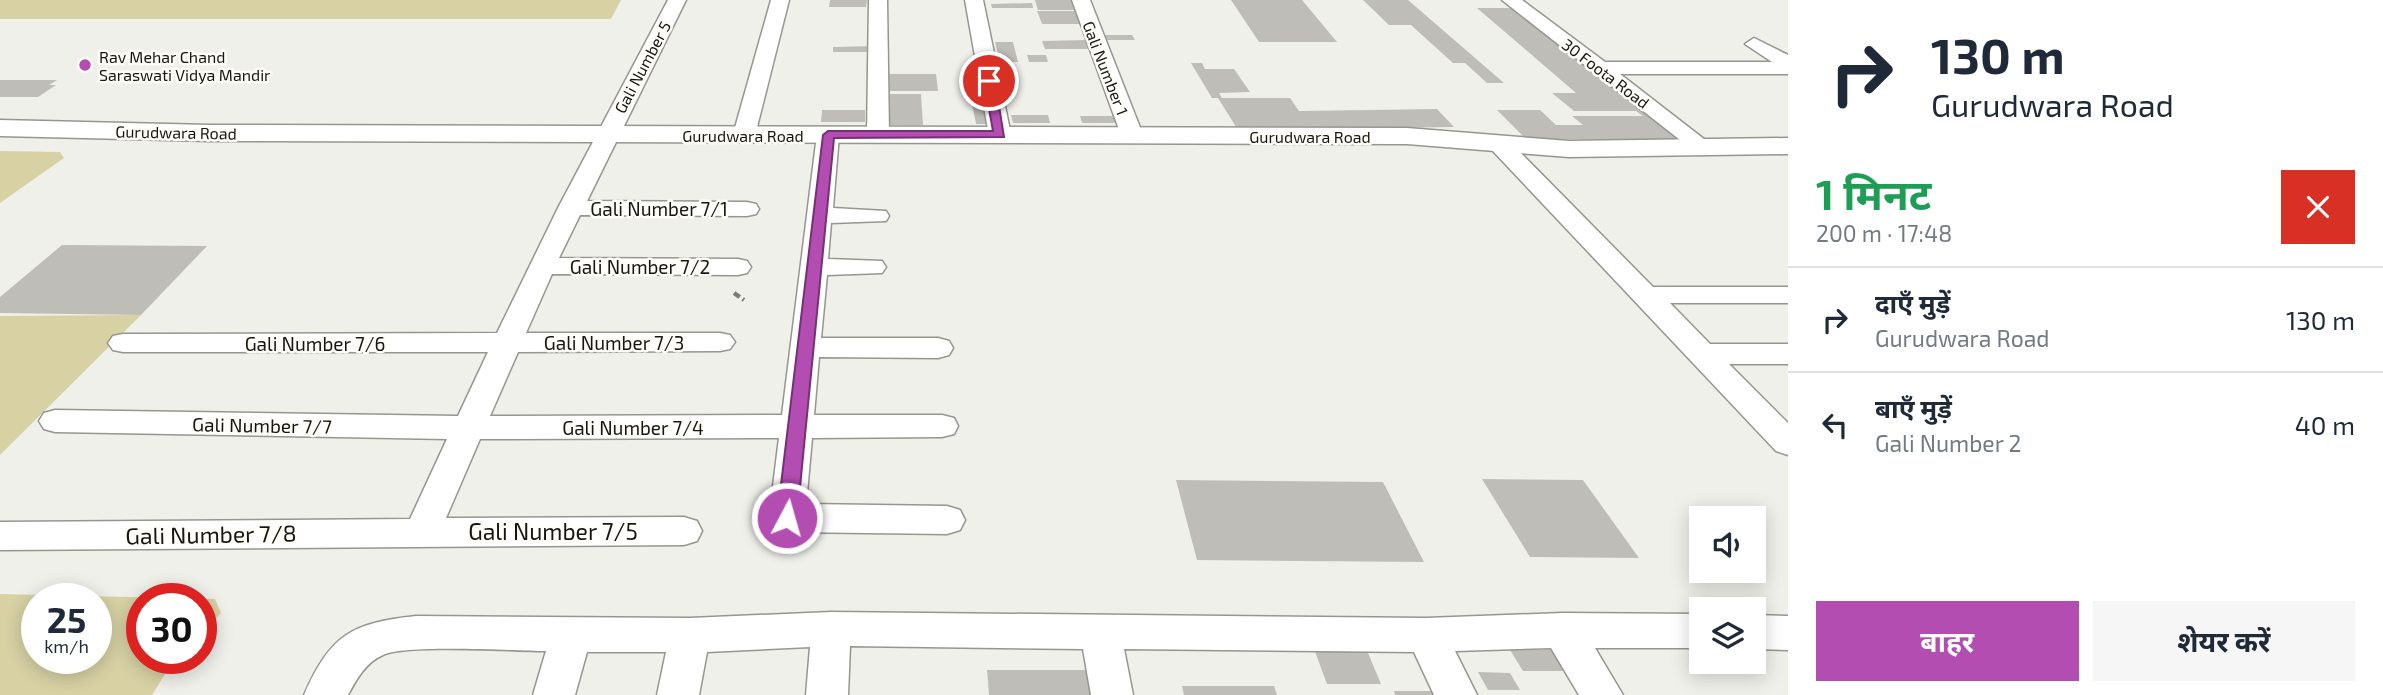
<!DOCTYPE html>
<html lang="hi">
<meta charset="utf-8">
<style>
:root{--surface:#fff;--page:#f6f6f7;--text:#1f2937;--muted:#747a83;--line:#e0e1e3;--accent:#b34db2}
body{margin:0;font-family:"Exo 2","Noto Sans Devanagari",sans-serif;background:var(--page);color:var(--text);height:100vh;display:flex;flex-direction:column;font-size:26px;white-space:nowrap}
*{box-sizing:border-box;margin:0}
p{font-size:23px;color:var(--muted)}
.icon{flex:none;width:38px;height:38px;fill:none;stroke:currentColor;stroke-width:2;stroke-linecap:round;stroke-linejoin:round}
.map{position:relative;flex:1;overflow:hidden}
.panel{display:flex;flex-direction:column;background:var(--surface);width:595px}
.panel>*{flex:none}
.guide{background:#fff;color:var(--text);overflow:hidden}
.tools{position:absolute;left:1689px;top:506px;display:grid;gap:14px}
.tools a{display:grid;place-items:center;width:77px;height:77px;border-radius:0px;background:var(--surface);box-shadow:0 4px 18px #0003;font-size:35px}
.speed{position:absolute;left:21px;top:583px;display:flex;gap:14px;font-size:35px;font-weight:700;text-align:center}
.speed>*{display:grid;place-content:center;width:91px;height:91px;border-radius:50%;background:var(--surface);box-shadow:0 4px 18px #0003;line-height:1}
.speed small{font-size:18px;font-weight:400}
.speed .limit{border:10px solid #d22;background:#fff;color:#111}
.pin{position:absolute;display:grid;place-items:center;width:60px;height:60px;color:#fff;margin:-30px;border:4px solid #fff;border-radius:50%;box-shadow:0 2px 7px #0007}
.me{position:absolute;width:77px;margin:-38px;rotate:6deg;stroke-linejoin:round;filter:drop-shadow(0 0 5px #0008)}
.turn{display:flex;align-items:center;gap:24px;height:147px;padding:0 28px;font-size:32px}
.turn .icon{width:91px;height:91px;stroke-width:2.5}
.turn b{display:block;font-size:49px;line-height:60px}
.round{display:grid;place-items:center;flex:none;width:74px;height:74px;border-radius:0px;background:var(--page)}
.overview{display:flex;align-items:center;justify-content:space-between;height:119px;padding:0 28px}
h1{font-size:42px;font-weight:700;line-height:52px;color:#1e9e55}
.action{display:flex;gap:14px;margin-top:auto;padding:14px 28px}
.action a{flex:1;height:80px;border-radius:0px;background:var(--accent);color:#fff;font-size:28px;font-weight:700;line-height:80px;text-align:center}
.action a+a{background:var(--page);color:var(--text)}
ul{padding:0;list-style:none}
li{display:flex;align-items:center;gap:21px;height:105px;padding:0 28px;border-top:2px solid var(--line)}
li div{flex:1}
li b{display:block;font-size:26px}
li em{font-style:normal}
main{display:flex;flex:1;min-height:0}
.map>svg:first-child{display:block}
.green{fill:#d7d1a4;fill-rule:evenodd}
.building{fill:#bebdb8}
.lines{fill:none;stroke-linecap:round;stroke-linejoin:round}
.minor-casing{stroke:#969691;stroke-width:3}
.tertiary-casing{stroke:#969691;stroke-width:3}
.path{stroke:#7c7c78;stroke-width:4.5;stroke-dasharray:7 3.5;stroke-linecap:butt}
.minor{fill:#fff;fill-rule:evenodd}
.tertiary{fill:#fff;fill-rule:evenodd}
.route{fill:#b34db2;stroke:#743274;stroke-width:2}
.poi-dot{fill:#b34db2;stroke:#fefdf8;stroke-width:2.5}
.labels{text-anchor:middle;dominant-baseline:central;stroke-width:5;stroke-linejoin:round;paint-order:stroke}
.far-poi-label{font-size:16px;fill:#161614;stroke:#fefdf8;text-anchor:start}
.far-street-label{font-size:16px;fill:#161614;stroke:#fefdf8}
.street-label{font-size:19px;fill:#161614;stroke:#fefdf8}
.near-street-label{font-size:23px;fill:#161614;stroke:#fefdf8}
</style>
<main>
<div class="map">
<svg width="1788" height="695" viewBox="0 0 1788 695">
<rect width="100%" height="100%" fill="#f0f0eb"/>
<!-- green -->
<g class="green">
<polygon points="0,0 621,0 611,19 0,19"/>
<polygon points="0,151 60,152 64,158 0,203"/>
<polygon points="141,315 0,455 0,316"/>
<path d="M0,594L215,599L221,613L201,635V598H142V658H175L152,695H0ZM96,598V658H37V598Z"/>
</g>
<!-- building -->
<g class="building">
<polygon points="830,0 867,0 866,7 829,7"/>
<polygon points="1035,0 1074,0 1078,10 1038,10"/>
<polygon points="1231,0 1302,0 1337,42 1259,42"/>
<polygon points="1363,0 1408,0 1504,83 1487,83 1465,63 1453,63 1411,25 1389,25"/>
<polygon points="1032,3 1033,8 992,8 991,4"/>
<polygon points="1477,8 1512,8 1682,140 1526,139 1497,110 1540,110 1556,125 1583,125 1572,116 1643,116 1636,111 1574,111 1552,93 1576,93"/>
<polygon points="1037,11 1080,11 1086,24 1042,24"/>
<polygon points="1103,35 1132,35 1135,40 1105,40"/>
<polygon points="1087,40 1091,49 1045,49 1042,41"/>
<polygon points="995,42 1013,42 1018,62 1000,62"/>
<polygon points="875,46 875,52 833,52 833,47"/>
<polygon points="1027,55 1046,55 1048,62 1029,62"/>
<polygon points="1191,63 1202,63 1205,69 1234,69 1250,92 1219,93 1222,98 1290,98 1299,111 1437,109 1454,127 1238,130 1218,98 1212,98"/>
<polygon points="889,74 936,74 938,91 889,91"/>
<polygon points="0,80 57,80 49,85 56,85 38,97 0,97"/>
<polygon points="888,94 921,94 923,125 888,125"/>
<polygon points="972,104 988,104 991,124 976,124"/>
<polygon points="822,110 865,110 865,122 821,122"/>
<polygon points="1011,115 1048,115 1050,123 1013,123"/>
<polygon points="1080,116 1113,116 1116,123 1082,123"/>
<polygon points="62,245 207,246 141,315 0,313 0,297"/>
<polygon points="1482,479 1583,480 1639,558 1530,557"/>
<polygon points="1176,480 1383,482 1424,562 1197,560"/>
<polygon points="1313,646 1365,646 1381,684 1327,684"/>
<polygon points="1510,650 1562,650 1575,671 1523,671"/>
<polygon points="987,670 1089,670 1094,695 989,695"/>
<polygon points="1478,672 1510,673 1520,690 1488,690"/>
<polygon points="1182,686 1274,686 1277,695 1184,695"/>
<polygon points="1394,691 1449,691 1451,695 1395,695"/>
</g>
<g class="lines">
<defs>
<g id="minor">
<polygon points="668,0 686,0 587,201 747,202 756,204 759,209 756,214 747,216 580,215 559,258 738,259 747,261 751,267 747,273 738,275 552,274 526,333 720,333 730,335 735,342 730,349 720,351 518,352 490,416 782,415 817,135 828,128 839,135 833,208 886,211 889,216 886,221 831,223 828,259 882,261 886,267 882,273 827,275 821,338 938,338 949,341 953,348 949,355 938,358 819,357 814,415 942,415 954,418 958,426 954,434 942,437 812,438 806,504 947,506 960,510 965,520 960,530 947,534 787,532 774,528 769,518 779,438 480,439 446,518 684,517 697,521 702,531 697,541 684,545 0,550 0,522 410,519 447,439 55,432 44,429 39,421 44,413 55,410 458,416 488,352 123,352 113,350 108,343 113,336 123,334 497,333 558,208"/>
<polygon points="771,0 789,0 755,135 744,142 733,135"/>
<polygon points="869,0 887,0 889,135 878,142 867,135"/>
<polygon points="965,0 983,0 1011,135 1008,140 992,140 989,135"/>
<polygon points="1072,0 1090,0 1143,135 1140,140 1124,140 1121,135"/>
<polygon points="1502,0 1522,0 1605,62 1772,62 1745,44 1754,38 1788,55 1788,74 1620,74 1713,146 1702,153 1694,151"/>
<polygon points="1499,137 1507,139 1653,287 1788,287 1788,303 1670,303 1710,344 1788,344 1788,364 1729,364 1788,423 1788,455 1776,451 1491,149 1488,144 1491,139"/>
<path d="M831,612L1426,618L1562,613L1701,614V648H1595L1623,695H1579L1551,648L1455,651L1477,695H1434L1414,652L1124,649L1133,695H1091L1083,649L850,646L848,695H806L810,647L707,652L699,695H657L666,652H587L575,695H533L546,651C514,651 407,644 383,655C366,662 356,680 348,695H304C331,634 352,623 416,616L690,618Z"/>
<polygon points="1754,615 1788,616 1788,650 1754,649"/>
</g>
<polygon id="tertiary" points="0,120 210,125 1407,128 1569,141 1788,138 1788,154 1569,157 1407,144 210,141 0,136"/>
</defs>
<!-- minor casing -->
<use href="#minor" class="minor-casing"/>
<!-- tertiary casing -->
<use href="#tertiary" class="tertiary-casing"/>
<!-- path -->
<polyline class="path" points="734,293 744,300"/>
<!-- minor -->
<use href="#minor" class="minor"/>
<!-- tertiary -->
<use href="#tertiary" class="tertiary"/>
</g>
<!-- route -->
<polygon class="route" points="989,78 995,81 1004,137 834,138 797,518 794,524 780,524 777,518 823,135 828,131 993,131 984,81"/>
<!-- markers -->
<circle class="poi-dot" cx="85" cy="65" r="7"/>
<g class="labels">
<!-- far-poi labels -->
<g class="far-poi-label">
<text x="99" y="56">Rav Mehar Chand<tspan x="99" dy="18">Saraswati Vidya Mandir</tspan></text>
</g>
<!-- far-street labels -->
<g class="far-street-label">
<text transform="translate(642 67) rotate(-62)">Gali Number 5</text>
<text transform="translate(1106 68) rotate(69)">Gali Number 1</text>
<text transform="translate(1606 73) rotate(37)">30 Foota Road</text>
<text transform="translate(176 132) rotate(1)">Gurudwara Road</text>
<text x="743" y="135">Gurudwara Road</text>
<text x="1310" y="136">Gurudwara Road</text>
</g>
<!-- street labels -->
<g class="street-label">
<text x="659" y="208">Gali Number 7/1</text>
<text x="640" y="266">Gali Number 7/2</text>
<text x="614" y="342">Gali Number 7/3</text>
<text x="315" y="343">Gali Number 7/6</text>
<text transform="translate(262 425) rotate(1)">Gali Number 7/7</text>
<text x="633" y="427">Gali Number 7/4</text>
</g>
<!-- near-street labels -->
<g class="near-street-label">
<text x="553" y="531">Gali Number 7/5</text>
<text transform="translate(211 534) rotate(-1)">Gali Number 7/8</text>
</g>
</g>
</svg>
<div class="tools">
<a><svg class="icon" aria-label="sound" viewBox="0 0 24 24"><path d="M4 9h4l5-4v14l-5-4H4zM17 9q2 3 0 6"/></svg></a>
<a><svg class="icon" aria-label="layers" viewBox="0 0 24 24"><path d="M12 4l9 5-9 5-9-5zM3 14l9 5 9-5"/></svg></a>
</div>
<div class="speed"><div>25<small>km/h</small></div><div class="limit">30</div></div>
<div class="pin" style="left:989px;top:81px;background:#d93025"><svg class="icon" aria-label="arrive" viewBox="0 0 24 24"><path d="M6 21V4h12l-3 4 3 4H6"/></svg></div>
<svg class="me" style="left:787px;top:518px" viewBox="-20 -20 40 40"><circle r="17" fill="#b34db2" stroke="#fff" stroke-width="3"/><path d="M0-11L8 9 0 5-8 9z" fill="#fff"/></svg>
</div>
<section class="panel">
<div class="guide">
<div class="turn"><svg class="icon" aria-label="right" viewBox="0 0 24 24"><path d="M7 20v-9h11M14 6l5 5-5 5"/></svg><div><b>130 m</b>Gurudwara Road</div></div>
</div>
<div class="overview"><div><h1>1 मिनट</h1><p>200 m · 17:48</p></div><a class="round" style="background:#d93025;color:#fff"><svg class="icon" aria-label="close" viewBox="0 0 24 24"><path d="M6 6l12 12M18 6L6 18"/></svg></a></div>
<ul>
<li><svg class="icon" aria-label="right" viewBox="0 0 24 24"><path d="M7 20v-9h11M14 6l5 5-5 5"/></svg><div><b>दाएँ मुड़ें</b><p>Gurudwara Road</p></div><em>130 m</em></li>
<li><svg class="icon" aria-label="left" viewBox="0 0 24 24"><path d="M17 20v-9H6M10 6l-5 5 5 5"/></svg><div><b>बाएँ मुड़ें</b><p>Gali Number 2</p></div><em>40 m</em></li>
</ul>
<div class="action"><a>बाहर</a><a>शेयर करें</a></div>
</section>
</main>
